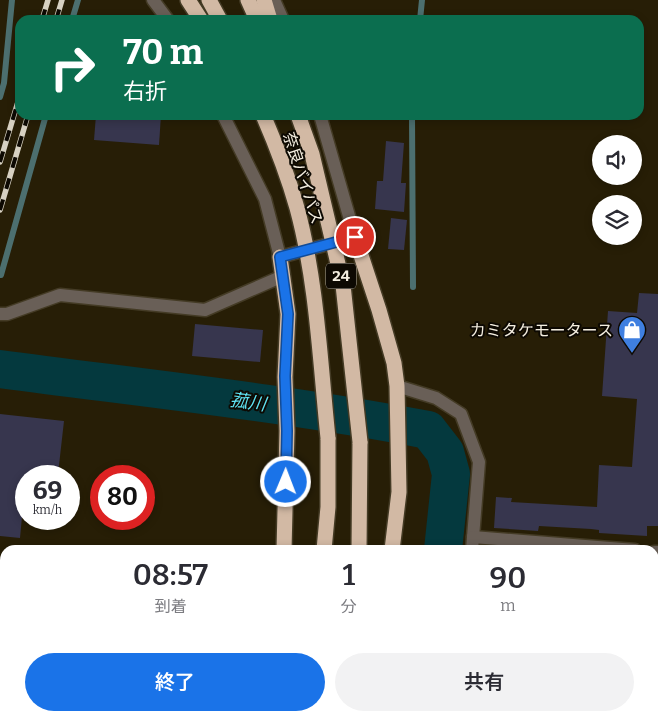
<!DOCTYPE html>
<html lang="ja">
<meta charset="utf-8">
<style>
:root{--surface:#fff;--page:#f2f2f3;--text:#2b2b33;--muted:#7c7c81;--accent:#1a73e8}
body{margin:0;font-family:Bitter,"Noto Sans JP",serif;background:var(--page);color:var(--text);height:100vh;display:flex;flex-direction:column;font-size:19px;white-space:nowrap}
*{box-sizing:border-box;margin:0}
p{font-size:16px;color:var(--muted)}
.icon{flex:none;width:28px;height:28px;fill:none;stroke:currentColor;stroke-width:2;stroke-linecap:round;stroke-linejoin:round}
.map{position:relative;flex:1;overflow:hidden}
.panel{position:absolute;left:0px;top:545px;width:659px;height:176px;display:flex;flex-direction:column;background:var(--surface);border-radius:15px 15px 0 0;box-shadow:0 2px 8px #0003}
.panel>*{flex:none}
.top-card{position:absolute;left:15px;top:15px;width:629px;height:105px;border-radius:15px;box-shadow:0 2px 8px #0003;background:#0b6e4f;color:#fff;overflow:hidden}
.fabs{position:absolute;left:592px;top:135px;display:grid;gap:10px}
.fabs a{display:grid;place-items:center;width:50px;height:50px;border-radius:50%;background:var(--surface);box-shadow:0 2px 8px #0003;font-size:25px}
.speed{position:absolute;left:15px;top:465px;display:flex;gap:10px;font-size:25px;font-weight:700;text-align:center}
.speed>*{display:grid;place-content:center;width:65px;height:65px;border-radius:50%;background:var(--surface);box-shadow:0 2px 8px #0003;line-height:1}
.speed small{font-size:12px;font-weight:400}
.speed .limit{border:8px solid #d22;background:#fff;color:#111}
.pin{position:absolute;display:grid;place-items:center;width:42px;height:42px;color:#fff;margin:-21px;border:2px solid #fff;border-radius:50%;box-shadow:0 1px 5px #0007}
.me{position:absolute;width:55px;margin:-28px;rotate:1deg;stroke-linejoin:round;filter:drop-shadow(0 0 4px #0008)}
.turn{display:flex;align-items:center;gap:18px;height:105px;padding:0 25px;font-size:22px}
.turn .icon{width:65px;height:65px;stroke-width:2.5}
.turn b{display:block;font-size:35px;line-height:42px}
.eta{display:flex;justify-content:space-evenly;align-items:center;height:85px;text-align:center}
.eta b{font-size:30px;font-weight:600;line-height:35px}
.cta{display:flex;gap:10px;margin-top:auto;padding:10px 25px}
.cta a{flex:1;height:58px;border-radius:30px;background:var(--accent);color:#fff;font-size:20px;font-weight:600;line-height:58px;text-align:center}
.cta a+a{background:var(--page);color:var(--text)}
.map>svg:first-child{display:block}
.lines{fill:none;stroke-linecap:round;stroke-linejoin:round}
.stream{stroke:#4c6f6f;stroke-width:6}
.river{stroke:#04393e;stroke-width:38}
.building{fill:#37364e}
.street-casing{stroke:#443b25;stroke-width:15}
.highway-casing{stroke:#443b25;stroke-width:18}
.street{stroke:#695f57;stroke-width:12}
.highway{stroke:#d2b9a4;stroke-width:15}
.rail-casing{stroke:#d7d1c2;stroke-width:5.5}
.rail{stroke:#0d0902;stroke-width:4;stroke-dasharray:11;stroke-linecap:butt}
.highway-bridge-casing{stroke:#443b25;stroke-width:18;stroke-linecap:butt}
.highway-bridge{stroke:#d2b9a4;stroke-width:15}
.route-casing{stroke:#114b97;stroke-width:12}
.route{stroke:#1a73e8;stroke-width:9}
.labels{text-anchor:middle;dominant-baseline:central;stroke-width:4;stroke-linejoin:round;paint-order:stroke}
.shield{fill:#0d0902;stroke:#afa99d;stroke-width:1}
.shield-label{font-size:15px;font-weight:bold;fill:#f4eee0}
.street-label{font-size:16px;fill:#f4eee0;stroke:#0d0902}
.poi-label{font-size:16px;fill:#f4eee0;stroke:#0d0902;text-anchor:end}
.water-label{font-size:18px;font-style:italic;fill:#5fe3f3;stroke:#0d0902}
</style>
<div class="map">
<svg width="658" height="721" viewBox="0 0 658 721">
<rect width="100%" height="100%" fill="#271e06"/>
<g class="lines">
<!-- stream -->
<g class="stream">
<polyline points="72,20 78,0"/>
<polyline points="420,20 422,0"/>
<polyline points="0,97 4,83 12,0"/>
<polyline points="412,115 413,287"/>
<polyline points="1,275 46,115"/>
</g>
<!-- river -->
<g class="river">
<path d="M0,369C143,388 286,403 428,430L445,452L451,474L443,550"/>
<polyline points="432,721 433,716"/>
</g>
</g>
<!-- building -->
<g class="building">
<polygon points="96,115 161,115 159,145 94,140"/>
<polygon points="386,141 404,143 401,183 406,183 404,212 375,209 377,181 383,181"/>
<polygon points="391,218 407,220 404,250 388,249"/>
<polygon points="639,293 658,294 658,526 647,526 647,536 599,533 599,530 591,529 539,526 538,531 494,528 496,497 512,498 511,502 597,507 599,465 632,467 637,399 602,396 608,311 637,313"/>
<polygon points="195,324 263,330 260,362 192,356"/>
<polygon points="0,414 64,421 58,474 42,472 41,476 26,476 26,506 23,506 20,538 0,536"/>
</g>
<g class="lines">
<defs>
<g id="street">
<polyline points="153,0 168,20"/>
<polyline points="274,0 283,20"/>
<polyline points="223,115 265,199 280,257 355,237 320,115"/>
<polyline points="0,314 7,314 60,295 205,310 283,276"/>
<polyline points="397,386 436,398 461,414 479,462 472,550"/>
<polyline points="473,537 635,550"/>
<polyline points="654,552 658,552"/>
<polyline points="464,721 464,716"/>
</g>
<g id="highway">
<polyline points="188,0 201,20"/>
<polyline points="209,0 220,20"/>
<polyline points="248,0 257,20"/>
<polyline points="264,0 270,20"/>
<polyline points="355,237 379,310 394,363 397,386 399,492 392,550"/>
<polyline points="280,257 288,314 285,377 287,431 284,550"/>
<polyline points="324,550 328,507 328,438"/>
<polyline points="359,550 360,442"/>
<polyline points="278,716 278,721"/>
<polyline points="311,721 311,716"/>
<polyline points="347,721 347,716"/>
<polyline points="374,721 374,716"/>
</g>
</defs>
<!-- street casing -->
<use href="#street" class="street-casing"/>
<!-- highway casing -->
<use href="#highway" class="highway-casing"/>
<!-- street -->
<use href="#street" class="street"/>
<!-- highway -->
<use href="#highway" class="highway"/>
<defs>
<g id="rail">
<polyline points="42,20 48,0"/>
<polyline points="56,20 62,0"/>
<polyline points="0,162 20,95"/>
<polyline points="0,210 28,115"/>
</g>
</defs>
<!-- rail casing -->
<use href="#rail" class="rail-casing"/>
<!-- rail -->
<use href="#rail" class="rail"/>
<defs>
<g id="highway-bridge">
<path d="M263,115C276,145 288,176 297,208C317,282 320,361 328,438"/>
<polyline points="298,115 312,154 343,285 360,442"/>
</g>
</defs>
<!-- highway-bridge casing -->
<use href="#highway-bridge" class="highway-bridge-casing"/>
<!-- highway-bridge -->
<use href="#highway-bridge" class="highway-bridge"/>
</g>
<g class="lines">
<defs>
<polyline id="route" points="286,482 287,431 285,376 288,314 280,257 355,237"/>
</defs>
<!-- route casing -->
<use href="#route" class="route-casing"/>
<!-- route -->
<use href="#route" class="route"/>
</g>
<!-- icons -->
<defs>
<symbol id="shop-pin" viewBox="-11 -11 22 30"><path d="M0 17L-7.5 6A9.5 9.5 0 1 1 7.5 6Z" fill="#3f7fe0" stroke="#0d0902"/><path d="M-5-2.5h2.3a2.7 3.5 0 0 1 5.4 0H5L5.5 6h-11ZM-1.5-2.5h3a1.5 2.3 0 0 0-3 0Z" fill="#fff"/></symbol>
</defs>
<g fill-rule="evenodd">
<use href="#shop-pin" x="616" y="314" width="32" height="43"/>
</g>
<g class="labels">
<!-- shield labels -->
<rect class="shield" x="326" y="263.5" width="30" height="25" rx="4"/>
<g class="shield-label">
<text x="341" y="276">24</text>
</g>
<!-- street labels -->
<g class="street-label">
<text transform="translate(303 178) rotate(72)">奈良バイパス</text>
</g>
<!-- poi labels -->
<g class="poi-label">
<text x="613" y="330">カミタケモータース</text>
</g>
<!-- water labels -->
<g class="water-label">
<text transform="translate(248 402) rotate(8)">菰川</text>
</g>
</g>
</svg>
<div class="fabs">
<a><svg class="icon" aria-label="sound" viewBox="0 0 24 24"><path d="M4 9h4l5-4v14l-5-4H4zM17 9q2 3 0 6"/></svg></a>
<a><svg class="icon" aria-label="layers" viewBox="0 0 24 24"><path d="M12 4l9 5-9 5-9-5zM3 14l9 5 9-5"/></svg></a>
</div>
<div class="speed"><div>69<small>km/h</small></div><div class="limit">80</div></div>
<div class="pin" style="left:355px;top:237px;background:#d93025"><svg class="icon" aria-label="arrive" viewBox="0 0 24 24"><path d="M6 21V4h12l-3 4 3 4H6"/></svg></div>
<svg class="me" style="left:286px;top:482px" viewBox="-20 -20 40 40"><circle r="17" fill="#1a73e8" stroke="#fff" stroke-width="3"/><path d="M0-11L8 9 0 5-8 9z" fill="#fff"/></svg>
<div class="top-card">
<div class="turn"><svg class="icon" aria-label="right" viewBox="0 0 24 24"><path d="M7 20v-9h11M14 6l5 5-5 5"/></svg><div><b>70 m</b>右折</div></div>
</div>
<section class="panel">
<div class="eta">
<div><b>08:57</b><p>到着</p></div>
<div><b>1</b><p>分</p></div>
<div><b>90</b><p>m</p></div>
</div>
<div class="cta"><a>終了</a><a>共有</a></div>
</section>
</div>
